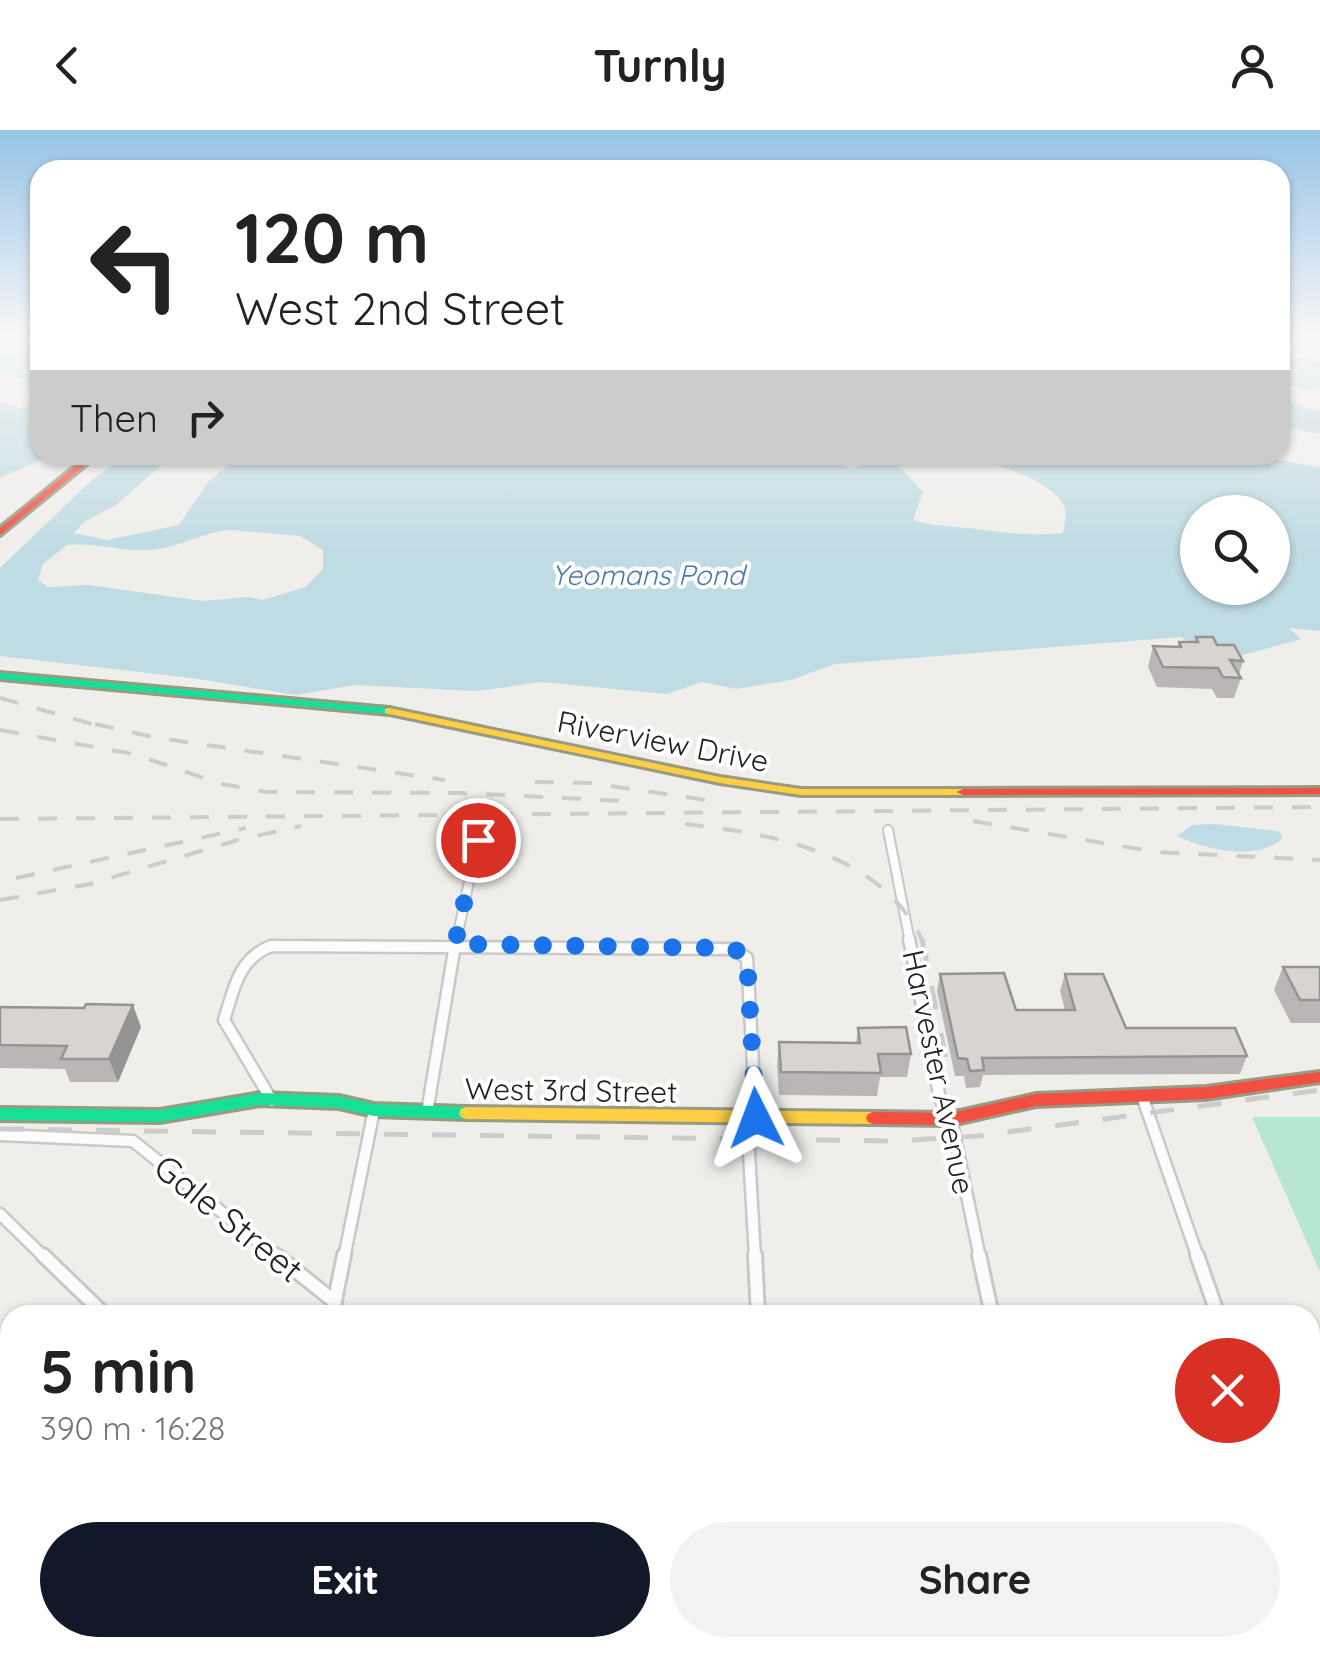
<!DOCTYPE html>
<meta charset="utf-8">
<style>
:root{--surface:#fff;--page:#f2f2f2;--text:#222;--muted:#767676;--accent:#111827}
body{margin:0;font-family:Quicksand,sans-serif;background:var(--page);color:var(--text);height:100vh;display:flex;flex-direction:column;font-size:38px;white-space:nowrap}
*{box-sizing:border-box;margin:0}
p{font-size:32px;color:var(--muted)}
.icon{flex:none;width:55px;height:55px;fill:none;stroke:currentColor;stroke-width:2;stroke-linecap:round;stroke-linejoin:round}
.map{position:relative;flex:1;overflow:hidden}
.panel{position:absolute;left:0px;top:1175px;width:1320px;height:352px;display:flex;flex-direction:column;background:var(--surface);border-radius:30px 30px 0 0;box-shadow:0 2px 8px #0004}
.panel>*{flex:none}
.hud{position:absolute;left:30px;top:30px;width:1260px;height:305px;border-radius:30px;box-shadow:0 2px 8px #0004;background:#fff;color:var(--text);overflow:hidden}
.buttons{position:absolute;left:1180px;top:365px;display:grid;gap:20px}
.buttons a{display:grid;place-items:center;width:110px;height:110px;border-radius:50%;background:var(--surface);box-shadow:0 2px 8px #0004;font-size:50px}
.pin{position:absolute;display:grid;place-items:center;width:85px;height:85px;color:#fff;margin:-42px;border:5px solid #fff;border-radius:50%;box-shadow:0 2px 10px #0007}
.me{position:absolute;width:110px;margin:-55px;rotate:357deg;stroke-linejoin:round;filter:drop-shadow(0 0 8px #0008)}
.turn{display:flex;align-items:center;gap:35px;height:210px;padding:0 40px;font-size:45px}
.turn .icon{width:130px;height:130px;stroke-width:2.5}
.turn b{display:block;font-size:70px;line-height:85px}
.then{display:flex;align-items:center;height:95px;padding:0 40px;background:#0003;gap:20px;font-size:38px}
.round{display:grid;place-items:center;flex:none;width:105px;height:105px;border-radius:52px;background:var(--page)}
.summary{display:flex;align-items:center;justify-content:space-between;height:170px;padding:0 40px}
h1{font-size:60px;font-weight:800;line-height:75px}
.action{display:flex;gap:20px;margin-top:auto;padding:20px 40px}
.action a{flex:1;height:115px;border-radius:60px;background:var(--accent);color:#fff;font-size:40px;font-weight:800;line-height:115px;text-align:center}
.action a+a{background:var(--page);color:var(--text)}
header{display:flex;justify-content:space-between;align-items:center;height:130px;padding:0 40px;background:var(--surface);font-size:45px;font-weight:800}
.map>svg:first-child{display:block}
.pitch{fill:#b7e6d2}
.water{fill:#bfdbe3;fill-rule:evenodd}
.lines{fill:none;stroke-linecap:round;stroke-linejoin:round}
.street-far2-casing{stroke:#c9c8c7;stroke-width:12}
.street-far1-casing{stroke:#c9c8c7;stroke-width:15}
.street-casing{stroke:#c9c8c7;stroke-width:18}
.fast-casing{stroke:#999a82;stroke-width:6}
.slow-casing{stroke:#999a82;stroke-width:6}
.jam-casing{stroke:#999a82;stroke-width:6}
.street-far2{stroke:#fdfcfc;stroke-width:8}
.street-far1{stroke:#fdfcfc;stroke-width:10}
.street{stroke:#fdfcfc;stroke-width:12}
.fast{fill:#16e098;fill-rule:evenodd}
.slow{fill:#ffcf43;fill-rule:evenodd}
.jam{fill:#f24e42;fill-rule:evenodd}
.rail-far1{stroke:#ccc;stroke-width:4;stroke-dasharray:19 19;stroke-linecap:butt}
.rail{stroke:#ccc;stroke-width:5;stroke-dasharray:24 24;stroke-linecap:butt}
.wall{fill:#b9b6b5}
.shaded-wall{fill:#969493}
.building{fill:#d7d4d2;stroke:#969493;stroke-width:2.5}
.route{stroke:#1a73e8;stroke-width:18;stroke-dasharray:0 32.4}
.labels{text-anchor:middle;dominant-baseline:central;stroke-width:8;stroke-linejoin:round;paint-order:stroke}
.far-water-label{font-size:28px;font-style:italic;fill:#4a7aab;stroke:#fff}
.street-label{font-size:30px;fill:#222;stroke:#fff}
.near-street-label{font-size:35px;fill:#222;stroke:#fff}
</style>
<header><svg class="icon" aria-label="back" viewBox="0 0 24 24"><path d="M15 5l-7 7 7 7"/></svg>Turnly<svg class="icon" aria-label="person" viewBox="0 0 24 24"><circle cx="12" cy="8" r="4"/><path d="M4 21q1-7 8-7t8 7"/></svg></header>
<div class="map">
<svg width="1320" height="1527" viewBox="0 0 1320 1527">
<rect width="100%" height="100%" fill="#f0eeeb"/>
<!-- pitch -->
<polygon class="pitch" points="1252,987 1320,987 1320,1140 1319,1140"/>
<!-- water -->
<g class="water">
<polygon points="0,209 40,209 40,325 52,325 0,348 0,272 19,278 29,276 35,267 25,250 0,243"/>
<polygon points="1280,221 1320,233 1320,258 1305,260 1280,253 1280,240 1303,243 1280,234"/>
<polygon points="1280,269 1320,281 1320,304 1280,296"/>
<path d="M127,325H173L116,375L84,392L74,403L107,410L179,395L208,352L240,325H818L852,339L862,335L846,325H889L923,362L913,390C934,397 953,396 976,399C1010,403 1028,406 1063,403C1064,396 1067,386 1065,379C1058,350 988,332 961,325H1169L1195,329C1217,316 1292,333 1320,337V501L1289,498L1301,509L1220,531L1181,507L835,534L791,550L737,559L702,552L667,564L542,552L477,561L354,555L296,565L192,548L0,526V438L92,350ZM1198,382H1272V458H1198ZM230,400L300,406L323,420V439L306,457L263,470L248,467L202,471L89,455L48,457L38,450L43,434L67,415C93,412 120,421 146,420C177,419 200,403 230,400Z"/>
<path d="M1214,694L1277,701L1282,705L1281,710C1252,731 1208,720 1177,706L1192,695Z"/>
</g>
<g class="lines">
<defs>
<g id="street-far2">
<polyline points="888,700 910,812"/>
<polyline points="456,812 478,710"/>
</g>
<g id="street-far1">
<polyline points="909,809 940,969 951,989 980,1128"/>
<polyline points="1142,966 1198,1128"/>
<path d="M272,971L224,890C234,859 238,829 271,816L733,819L747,828L756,988"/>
<polyline points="427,982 456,809"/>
<polyline points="747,988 755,1128"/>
<polyline points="0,1005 133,1011 279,1128"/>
<polyline points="0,1084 45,1128"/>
<polyline points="344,1128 374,980"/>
</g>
<g id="street">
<polyline points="43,1125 105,1185"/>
<polyline points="276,1125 335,1172"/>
<polyline points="755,1125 758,1185"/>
<polyline points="979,1125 992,1185"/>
<polyline points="1197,1125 1218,1185"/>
<polyline points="332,1185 344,1125"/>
<polyline points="183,1527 185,1518"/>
</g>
<g id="fast">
<polygon points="0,543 389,578 394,581 389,584 0,549"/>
<polygon points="260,963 339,966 374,974 466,977 471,979 473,983 471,987 466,989 374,986 339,978 260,975 160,992 0,990 0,978 160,980"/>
<rect x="1310" y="1401" width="10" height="20"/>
</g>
<g id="slow">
<polygon points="389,578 720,647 801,659 963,659 969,662 963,665 801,665 720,653 385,583 385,579"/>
<polygon points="466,977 873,982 878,984 880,988 878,992 873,994 466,989 461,987 459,983 461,979"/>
<polygon points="0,1416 10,1417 10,1437 0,1436"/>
</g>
<g id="jam">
<polygon points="89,325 98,325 0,405 0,398"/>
<polygon points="1320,658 1320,664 963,665 957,662 963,659"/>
<polygon points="1320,942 1320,952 1206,969 1036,976 951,995 873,994 868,992 866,988 868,984 873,982 951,983 1036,964 1206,957"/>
<polygon points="903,1518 923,1518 924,1527 904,1527"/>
</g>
</defs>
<!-- street-far2 casing -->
<use href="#street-far2" class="street-far2-casing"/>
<!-- street-far1 casing -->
<use href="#street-far1" class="street-far1-casing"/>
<!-- street casing -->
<use href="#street" class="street-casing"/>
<!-- fast casing -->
<use href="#fast" class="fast-casing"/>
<!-- slow casing -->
<use href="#slow" class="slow-casing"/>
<!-- jam casing -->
<use href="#jam" class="jam-casing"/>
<!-- street-far2 -->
<use href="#street-far2" class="street-far2"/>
<!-- street-far1 -->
<use href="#street-far1" class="street-far1"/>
<!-- street -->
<use href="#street" class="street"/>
<!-- fast -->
<use href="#fast" class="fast"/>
<!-- slow -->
<use href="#slow" class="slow"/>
<!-- jam -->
<use href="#jam" class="jam"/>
<!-- rail-far1 -->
<g class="rail-far1">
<polyline points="0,568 106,598"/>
<polyline points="95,594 153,607 445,650"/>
<polyline points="0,600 133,624 222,654 267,662 463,663 622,671"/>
<polyline points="535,652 591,653 719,672"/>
<polyline points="0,689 1320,677"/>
<polyline points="973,691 1156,722 1320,730"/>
<path d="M685,694C773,704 882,722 923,812"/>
<polyline points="16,748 246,698"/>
<polyline points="0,770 90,754 238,710 301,696"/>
</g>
<!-- rail -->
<g class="rail">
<polyline points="922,809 949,944"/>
<polyline points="0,999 897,1011 978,1006 1320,960"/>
<polyline points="0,1245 10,1255"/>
<polyline points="270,1518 279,1527"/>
</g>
</g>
<!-- wall -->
<g class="wall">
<polygon points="1196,507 1217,515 1243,531 1239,545 1241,548 1234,568 1217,568 1212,559 1157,557 1148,537 1153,516 1178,516 1179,512 1194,512"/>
<polygon points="1283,837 1320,837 1320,893 1291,893 1274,860"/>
<polygon points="940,844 1016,880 1065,880 1060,861 1065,844 1126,898 1247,926 1240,944 983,945 980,957 966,958 964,946 955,946 937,861"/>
<polygon points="0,877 141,897 118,952 70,952 65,939 0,938"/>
<polygon points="858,898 911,924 907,947 880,947 877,966 779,965 777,935 779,912 856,913"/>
<polygon points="954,1518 1008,1518 1010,1527 954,1527"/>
</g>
<!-- shaded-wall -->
<polygon class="shaded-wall" points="133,875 141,897 118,952 109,929"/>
<!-- building -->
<g class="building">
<polygon points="1196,507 1213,507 1217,515 1234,515 1243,531 1230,530 1241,548 1223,547 1218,538 1163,537 1153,516 1181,517 1179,512 1198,512"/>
<polygon points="1283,837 1320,837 1320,870 1300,870"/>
<polygon points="1004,843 1016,880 1075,880 1065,844 1103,844 1126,898 1235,898 1247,926 982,928 984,940 970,941 967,929 958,928 940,844"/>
<polygon points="86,874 133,875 109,929 61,929 67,916 0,915 0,877 84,878"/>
<polygon points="906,897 911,924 878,924 881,943 781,942 779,912 860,913 858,898"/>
<polygon points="960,1518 1008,1518 1010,1527 961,1527"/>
</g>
<!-- sky -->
<linearGradient id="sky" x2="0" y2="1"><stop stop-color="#97c4e6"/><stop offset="0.49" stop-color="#f8f7f6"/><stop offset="1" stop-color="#f8f7f6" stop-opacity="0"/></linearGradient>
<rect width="1320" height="423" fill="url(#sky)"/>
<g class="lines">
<!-- route -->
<polyline class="route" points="478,710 455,814 733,818 747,828 756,988"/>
</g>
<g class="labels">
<!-- far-water labels -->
<g class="far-water-label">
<text x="648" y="444">Yeomans Pond</text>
</g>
<!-- street labels -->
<g class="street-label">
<text transform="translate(663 611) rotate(11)">Riverview Drive</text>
<text transform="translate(939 942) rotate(78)">Harvester Avenue</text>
<text transform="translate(571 960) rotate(1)">West 3rd Street</text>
</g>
<!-- near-street labels -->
<g class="near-street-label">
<text transform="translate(229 1088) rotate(39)">Gale Street</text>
</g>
</g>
</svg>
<div class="buttons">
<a><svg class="icon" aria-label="search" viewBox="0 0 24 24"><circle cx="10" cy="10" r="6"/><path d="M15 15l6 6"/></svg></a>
</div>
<div class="pin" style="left:478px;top:710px;background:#d93025"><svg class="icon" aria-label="arrive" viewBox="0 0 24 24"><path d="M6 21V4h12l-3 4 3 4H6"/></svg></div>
<svg class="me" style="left:756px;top:988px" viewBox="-20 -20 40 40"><path d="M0-17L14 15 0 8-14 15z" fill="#1a73e8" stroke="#fff" stroke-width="4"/></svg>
<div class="hud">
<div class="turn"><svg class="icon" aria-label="left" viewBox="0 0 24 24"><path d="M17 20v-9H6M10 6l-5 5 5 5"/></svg><div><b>120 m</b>West 2nd Street</div></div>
<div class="then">Then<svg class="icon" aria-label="right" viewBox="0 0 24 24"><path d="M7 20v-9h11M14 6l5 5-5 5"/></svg></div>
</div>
<section class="panel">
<div class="summary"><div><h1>5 min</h1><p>390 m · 16:28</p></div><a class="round" style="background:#d93025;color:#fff"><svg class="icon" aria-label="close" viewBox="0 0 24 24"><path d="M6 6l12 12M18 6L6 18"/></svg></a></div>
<div class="action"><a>Exit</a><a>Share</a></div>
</section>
</div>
